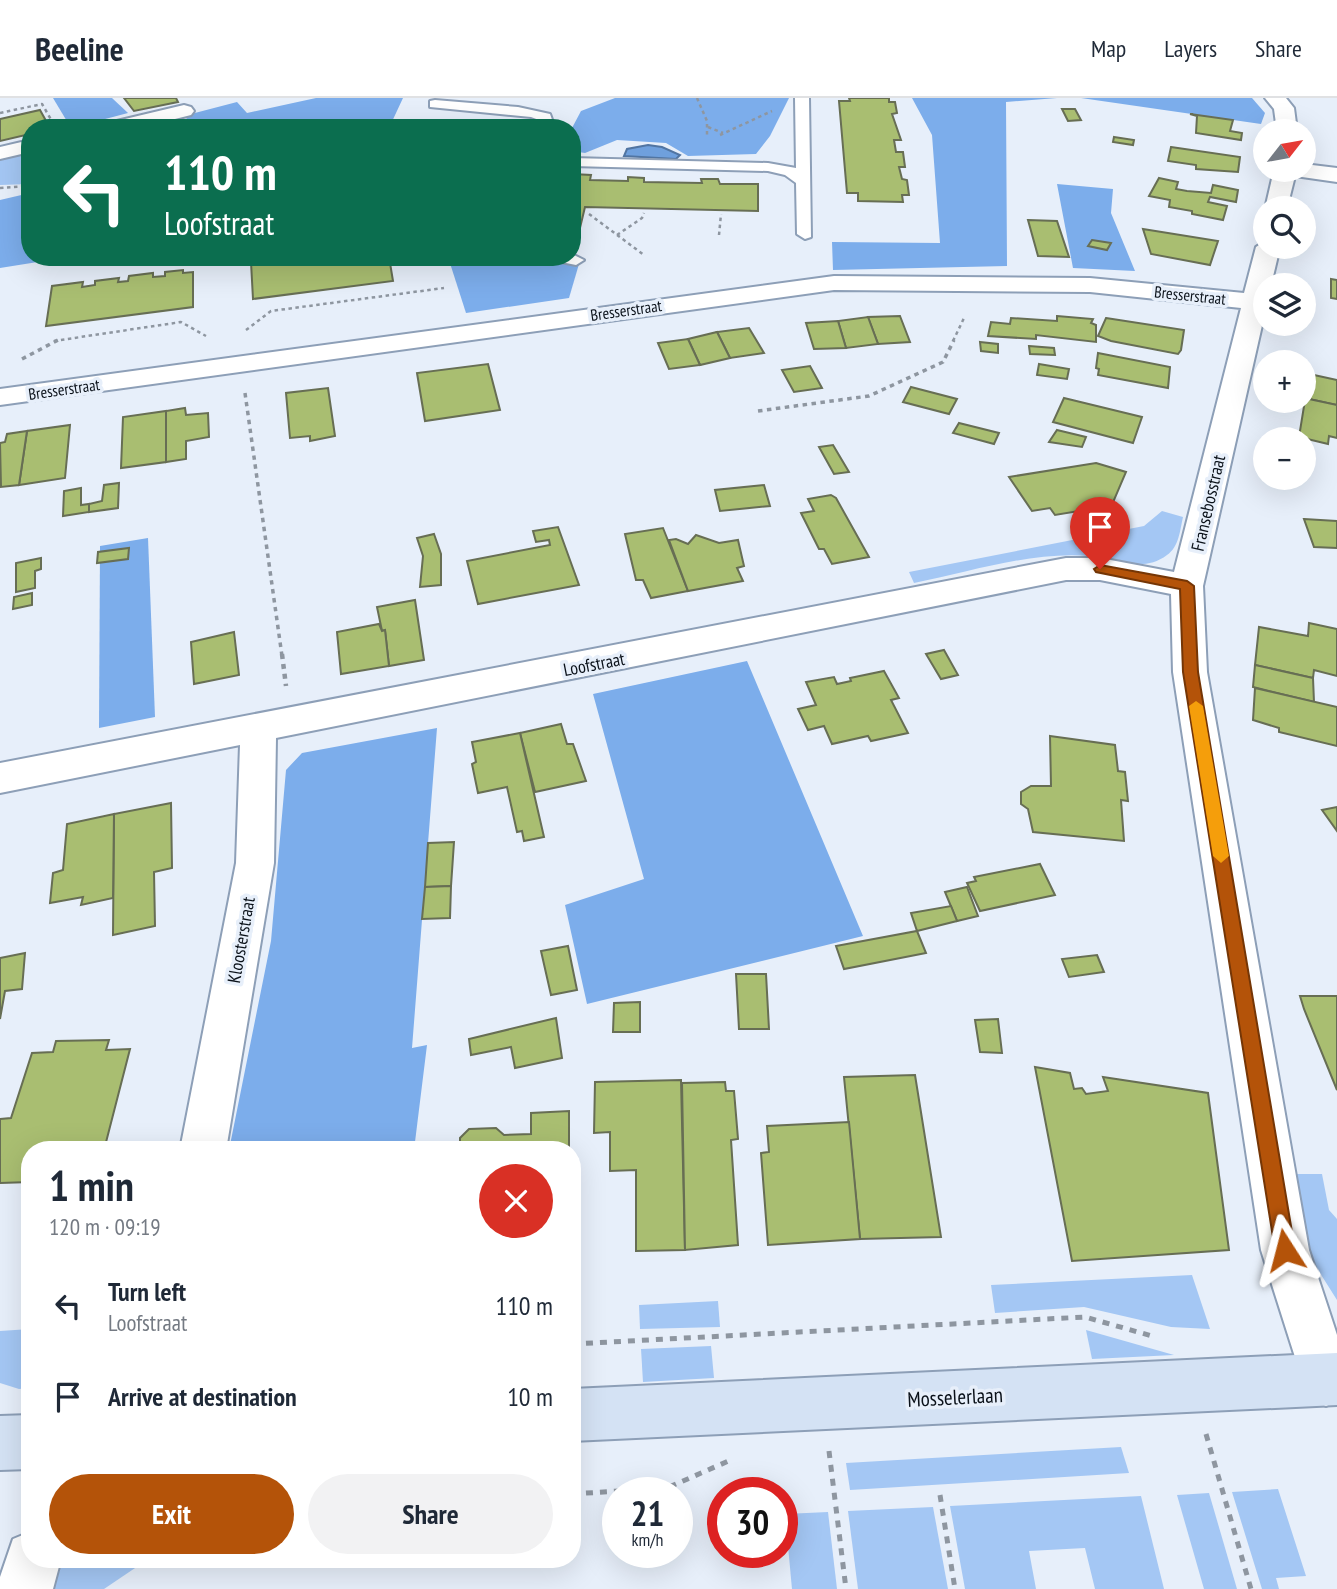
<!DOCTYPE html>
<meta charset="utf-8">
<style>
:root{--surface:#fff;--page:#f2f2f3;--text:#1f2937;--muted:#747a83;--line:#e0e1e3;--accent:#b45309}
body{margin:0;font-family:"PT Sans Narrow",sans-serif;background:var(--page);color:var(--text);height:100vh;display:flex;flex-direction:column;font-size:26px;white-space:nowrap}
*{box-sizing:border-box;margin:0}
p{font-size:23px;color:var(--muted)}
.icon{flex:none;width:38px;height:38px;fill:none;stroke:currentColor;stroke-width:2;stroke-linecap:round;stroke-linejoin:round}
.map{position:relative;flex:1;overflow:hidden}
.panel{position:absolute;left:21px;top:1043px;width:560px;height:427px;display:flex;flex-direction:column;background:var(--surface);border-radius:28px;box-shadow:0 7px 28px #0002}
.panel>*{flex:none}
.banner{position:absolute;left:21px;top:21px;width:560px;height:147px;border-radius:28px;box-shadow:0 7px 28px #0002;background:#0b6e4f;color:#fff;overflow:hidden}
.needle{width:46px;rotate:59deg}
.buttons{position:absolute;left:1253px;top:21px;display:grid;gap:14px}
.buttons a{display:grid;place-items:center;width:63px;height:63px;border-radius:50%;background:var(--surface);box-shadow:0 7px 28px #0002;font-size:35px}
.speed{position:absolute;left:602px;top:1379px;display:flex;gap:14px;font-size:35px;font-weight:700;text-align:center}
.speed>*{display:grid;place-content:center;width:91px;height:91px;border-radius:50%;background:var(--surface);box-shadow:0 7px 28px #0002;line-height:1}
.speed small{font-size:18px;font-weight:400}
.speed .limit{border:10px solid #d22;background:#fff;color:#111}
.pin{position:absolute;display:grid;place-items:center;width:60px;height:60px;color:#fff;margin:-72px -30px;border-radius:50% 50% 50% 0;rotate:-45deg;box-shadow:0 0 7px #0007}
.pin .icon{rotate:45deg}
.me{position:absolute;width:77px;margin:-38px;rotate:351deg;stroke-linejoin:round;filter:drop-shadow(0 0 5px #0008)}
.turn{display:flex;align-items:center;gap:24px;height:147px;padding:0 28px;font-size:32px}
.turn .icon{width:91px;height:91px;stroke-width:2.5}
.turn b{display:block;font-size:49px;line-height:60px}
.round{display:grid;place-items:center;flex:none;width:74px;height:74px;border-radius:37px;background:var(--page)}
.head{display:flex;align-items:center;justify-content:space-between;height:119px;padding:0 28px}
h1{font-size:42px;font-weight:700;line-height:52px}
.button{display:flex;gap:14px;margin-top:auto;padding:14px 28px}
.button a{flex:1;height:80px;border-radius:42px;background:var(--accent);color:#fff;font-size:28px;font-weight:700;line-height:80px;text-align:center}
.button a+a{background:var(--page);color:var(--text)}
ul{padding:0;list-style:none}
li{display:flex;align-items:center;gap:21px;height:91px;padding:0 28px}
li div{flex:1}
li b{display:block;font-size:26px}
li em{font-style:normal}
header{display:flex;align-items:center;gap:42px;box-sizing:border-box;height:98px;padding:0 35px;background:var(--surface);border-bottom:2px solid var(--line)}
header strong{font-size:33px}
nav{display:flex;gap:38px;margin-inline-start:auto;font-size:24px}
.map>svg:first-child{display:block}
.green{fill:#a4c7f4}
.forest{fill:#7cadeb}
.water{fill:#6fa0dd;stroke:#5175a2;stroke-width:2}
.building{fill:#a9be71;stroke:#676e54;stroke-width:2}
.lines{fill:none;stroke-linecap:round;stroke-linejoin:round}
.lane-casing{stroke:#8d9fb7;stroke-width:4}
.street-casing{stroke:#8d9fb7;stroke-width:4}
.secondary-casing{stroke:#8d9fb7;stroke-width:4}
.path-far3{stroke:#8e96a0;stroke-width:2.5;stroke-dasharray:3.5 3.5;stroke-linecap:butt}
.path-far2{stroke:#8e96a0;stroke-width:3.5;stroke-dasharray:4.5 4.5;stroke-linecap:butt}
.path-far1{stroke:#8e96a0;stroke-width:4.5;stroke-dasharray:5 5;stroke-linecap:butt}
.path{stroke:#8e96a0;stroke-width:5;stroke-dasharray:7 7;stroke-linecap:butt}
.lane{fill:#fff;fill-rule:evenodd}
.street{fill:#fff;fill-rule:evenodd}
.secondary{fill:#d4e2f4;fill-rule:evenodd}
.route{fill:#b45309;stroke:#753606;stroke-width:2}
.slow{fill:#f59e0b}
.labels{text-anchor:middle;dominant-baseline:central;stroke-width:7;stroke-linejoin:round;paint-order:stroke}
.far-street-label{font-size:16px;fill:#0a1119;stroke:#e7effa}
.street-label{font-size:18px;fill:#0a1119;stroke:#e7effa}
.near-street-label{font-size:21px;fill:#0a1119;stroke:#e7effa}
</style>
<header>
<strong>Beeline</strong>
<nav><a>Map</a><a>Layers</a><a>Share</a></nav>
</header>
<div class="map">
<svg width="1337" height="1491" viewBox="0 0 1337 1491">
<rect width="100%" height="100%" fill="#e7effa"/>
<!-- green -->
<g class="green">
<polygon points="30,53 30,86 0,87 0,60"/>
<path d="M1162,413L1183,419C1180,432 1179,449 1167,457C1142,476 1116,460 1089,458C1032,453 970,474 914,485L909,474L1144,428Z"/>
<polygon points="1296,1076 1322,1076 1329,1112 1337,1121 1337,1202 1308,1156"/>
<polygon points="1192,1177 1210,1231 1171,1229 1084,1209 995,1215 991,1187"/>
<polygon points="718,1203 720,1229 640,1231 639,1207"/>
<polygon points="30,1231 30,1290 19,1291 0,1285 0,1233"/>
<polygon points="1086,1232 1174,1257 1092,1261"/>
<polygon points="711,1248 714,1280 643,1284 641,1251"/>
<polygon points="1121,1349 1129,1375 850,1392 846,1365"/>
<polygon points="1278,1391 1306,1478 1276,1480 1279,1491 1262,1491 1232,1394"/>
<polygon points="1209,1395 1237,1491 1204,1491 1177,1397"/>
<polygon points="1141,1398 1164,1491 1095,1491 1085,1450 1029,1453 1036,1491 965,1491 950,1408"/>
<polygon points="933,1409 948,1491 858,1491 848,1413"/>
<polygon points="828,1414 837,1491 792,1491 785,1416"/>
<polygon points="63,1461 141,1461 141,1466 104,1491 54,1491"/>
</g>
<!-- forest -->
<g class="forest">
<polygon points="53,0 112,0 128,15 71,30"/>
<polygon points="316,0 403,0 389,30 177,30 191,16 237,4 247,15"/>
<polygon points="615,0 789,0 770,38 756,56 688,58 666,45 617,42 585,55 572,53 572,30 581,13"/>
<polygon points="912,0 1057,0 1006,4 1007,168 833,172 832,144 940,145 932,37"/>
<polygon points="1081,0 1252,0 1265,15 1261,26"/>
<polygon points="1057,86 1113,91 1111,115 1135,173 1073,170"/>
<polygon points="30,95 30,159 69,159 0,170 0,102"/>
<polygon points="448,159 522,159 579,166 569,200 466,215"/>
<polygon points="148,440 155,619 99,630 100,448"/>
<polygon points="747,563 863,838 587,906 565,807 644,781 593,596"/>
<polygon points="437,630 412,950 427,947 414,1052 229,1052 271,843 286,672 302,655"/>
</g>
<!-- water -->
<polygon class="water" points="648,47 662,49 680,57 676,61 624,58 627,51"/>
<!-- building -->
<g class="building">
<polygon points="124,0 176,0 178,4 134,13"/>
<polygon points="849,0 889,0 889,4 895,4 897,15 892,16 901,42 894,42 896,54 903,54 905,69 899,69 902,81 907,82 909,97 902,97 903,104 858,103 858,95 847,95 839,3 850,3"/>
<polygon points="1062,11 1075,11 1081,22 1068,23"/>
<polygon points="40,12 50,30 30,30 30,36 0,43 0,21"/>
<polygon points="1190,16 1233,22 1230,33 1242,35 1241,42 1196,35 1197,18"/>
<polygon points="455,22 527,25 526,30 452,30"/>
<polygon points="1114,39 1134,42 1133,47 1113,44"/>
<polygon points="1171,49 1240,59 1238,74 1196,71 1196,67 1168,63"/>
<polygon points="572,76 591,77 590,82 628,83 628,79 644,80 644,84 702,85 701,81 718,81 720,86 758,86 758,113 585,109 580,130 572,129"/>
<polygon points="1159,80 1178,84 1176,91 1187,93 1211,95 1213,87 1238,92 1236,104 1210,99 1208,104 1227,108 1223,122 1192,116 1192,113 1169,109 1170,102 1149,98"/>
<polygon points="1028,122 1057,123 1069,159 1038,158"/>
<polygon points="1143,131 1218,143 1210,167 1151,156"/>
<polygon points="1092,142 1111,145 1107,152 1088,148"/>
<polygon points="291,159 389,159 393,183 253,201 251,164 280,160 280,163 291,162"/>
<polygon points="183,172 183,175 193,174 193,209 46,228 52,188 83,184 82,189 95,187 95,183 119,180 118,184 128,183 129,178 153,175 153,179 165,178 165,174"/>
<polygon points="1331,181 1337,182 1337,201 1331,200"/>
<polygon points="900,218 910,244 878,246 868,219"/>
<polygon points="1057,218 1093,221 1091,225 1096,227 1096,244 1036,237 1036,241 988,238 991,224 1010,226 1011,220 1057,223"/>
<polygon points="868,219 878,246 846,250 838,223"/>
<polygon points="1106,220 1184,232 1181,252 1178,256 1111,243 1098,238"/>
<polygon points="838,223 846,250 814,251 806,225"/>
<polygon points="749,230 764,255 730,260 717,234"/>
<polygon points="717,234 730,260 700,267 688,241"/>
<polygon points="688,241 700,267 669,271 658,245"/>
<polygon points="980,244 998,246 998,255 981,253"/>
<polygon points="1029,248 1054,250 1055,257 1030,256"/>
<polygon points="1098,255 1170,269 1168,290 1098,277 1099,271 1096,270"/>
<polygon points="488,266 500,312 425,323 417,275"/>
<polygon points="1039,266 1069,271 1067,281 1037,277"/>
<polygon points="810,268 822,290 794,294 782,272"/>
<polygon points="1314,277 1337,282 1337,307 1309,301"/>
<polygon points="911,289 957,301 949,316 903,304"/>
<polygon points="328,290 335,338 310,343 310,338 290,340 286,295"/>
<polygon points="1064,300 1142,319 1133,345 1053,324"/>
<polygon points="1309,301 1337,307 1337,340 1329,338 1328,346 1299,339 1305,302"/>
<polygon points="185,310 186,317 208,315 209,339 186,343 186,361 166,364 166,313"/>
<polygon points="166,313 166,364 121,370 123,319"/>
<polygon points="959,325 999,335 994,346 953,335"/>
<polygon points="70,327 65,380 19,387 27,333"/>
<polygon points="1057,332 1086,339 1082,349 1049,344"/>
<polygon points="27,333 19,387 1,389 0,345 5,344 7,336"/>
<polygon points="833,347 849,374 834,376 819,349"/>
<polygon points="1096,365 1126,374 1108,416 1091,411 1055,417 1050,410 1032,413 1009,379"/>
<polygon points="119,385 118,410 89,414 89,406 102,403 104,387"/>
<polygon points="764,387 770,408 720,413 715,392"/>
<polygon points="81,390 81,407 89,406 89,414 63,418 64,393"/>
<polygon points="831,397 836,400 869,459 832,466 824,451 819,451 801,415 814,413 808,401"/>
<polygon points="1304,421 1337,423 1337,450 1314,449"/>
<polygon points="558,429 579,487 478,506 467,463 550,447 549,442 536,444 533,433"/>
<polygon points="663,430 688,493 651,500 643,482 636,482 625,436"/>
<polygon points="434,436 441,456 441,487 420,489 423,458 417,440"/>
<polygon points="696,437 719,445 738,442 744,468 737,470 743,483 688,493 669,442 676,441 688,446"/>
<polygon points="129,450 128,461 97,465 98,454"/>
<polygon points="41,460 41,471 35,473 35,490 16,494 16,465"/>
<polygon points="32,495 32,507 13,511 14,499"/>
<polygon points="415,502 424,562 389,568 385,532 382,533 377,509"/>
<polygon points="1309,525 1337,531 1337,578 1314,572 1313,580 1255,567 1259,529 1308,538"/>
<polygon points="379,526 382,533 385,532 389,568 341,576 337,534"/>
<polygon points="234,534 239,577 194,586 191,544"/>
<polygon points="944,552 958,577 941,581 926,556"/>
<polygon points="1255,567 1313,580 1314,604 1253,589"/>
<polygon points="884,573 899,600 891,602 908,635 871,643 868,638 832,646 824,628 808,632 798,611 816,607 806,584 834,579 837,586 851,583 850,580"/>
<polygon points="1255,590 1337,609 1337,648 1279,634 1279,630 1253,622"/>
<polygon points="561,626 567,646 573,646 586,683 535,694 520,635"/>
<polygon points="520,635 544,739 524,743 522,733 517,734 507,689 478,695 472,666 476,664 472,644"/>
<polygon points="1050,638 1115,647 1118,673 1125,674 1128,703 1121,702 1124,743 1033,734 1028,711 1021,706 1021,694 1031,688 1051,688"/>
<polygon points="171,705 172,770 154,774 155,828 113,837 114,716"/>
<polygon points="1337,709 1337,733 1322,712"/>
<polygon points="114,716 113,800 81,807 83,799 50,805 53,775 63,772 67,726"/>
<polygon points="454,744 451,788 425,789 428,745"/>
<polygon points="1040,766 1055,797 980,813 967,785 976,783 974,779"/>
<polygon points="451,788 450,820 422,821 425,789"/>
<polygon points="967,789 978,818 957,823 945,794"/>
<polygon points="951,808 957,823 917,833 911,815"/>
<polygon points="917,833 926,855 844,871 836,848"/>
<polygon points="568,848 577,892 551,897 541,853"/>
<polygon points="25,855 22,891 5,893 0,921 0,860"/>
<polygon points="1097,857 1104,874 1069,879 1062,861"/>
<polygon points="736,876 766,876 769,931 739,931"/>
<polygon points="1300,898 1337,898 1337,992 1304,911"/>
<polygon points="640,904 640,934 613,934 614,905"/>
<polygon points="556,920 562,960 515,970 511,949 471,957 469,941"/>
<polygon points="998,921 1002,955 980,954 975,922"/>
<polygon points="109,942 106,952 130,951 104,1052 30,1052 30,1084 0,1085 0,1021 11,1020 32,955 53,954 56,943"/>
<polygon points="1035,969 1070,975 1074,991 1082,990 1086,996 1108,993 1103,979 1208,995 1229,1152 1072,1163"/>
<polygon points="915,977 941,1139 860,1141 844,979"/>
<polygon points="681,982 685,1152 636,1153 636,1072 610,1073 610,1034 594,1035 595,984"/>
<polygon points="725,984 726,993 734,993 738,1041 731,1042 738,1147 685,1152 682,985"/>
<polygon points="569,1013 569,1052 460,1052 460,1040 469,1031 496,1030 504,1037 531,1036 531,1015"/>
<polygon points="849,1024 860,1141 768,1147 761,1055 769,1054 767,1028"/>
</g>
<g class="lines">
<defs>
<g id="lane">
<polygon points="795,0 809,0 811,139 805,141 797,136 796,85 785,77 768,73 572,68 572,60 768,65 796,70"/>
<polygon points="435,2 518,9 550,16 555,30 541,30 539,22 531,19 430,9 430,3"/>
<polygon points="572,156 584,162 576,167 551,162 549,159 572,159"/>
</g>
<g id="street">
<polygon points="1265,0 1286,0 1294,10 1297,33 1277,33 1274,11"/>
<polygon points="184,7 191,9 194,13 191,17 139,30 101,30 104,26"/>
<polygon points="30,42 30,54 0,61 0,49"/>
<polygon points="1304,66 1337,70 1337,84 1295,78 1287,110 1265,111 1274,72 1304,72"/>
<polygon points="1265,143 1265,149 1280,149 1271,187 1265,187 1265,214 1203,488 1207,574 1309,1152 1337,1237 1337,1303 1326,1308 1308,1300 1261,1152 1173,574 1171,496 1100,482 1066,482 276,640 274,765 226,1052 180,1052 236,765 240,647 0,695 0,665 1066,460 1100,460 1174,474 1241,210 1090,194 834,192 0,307 0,291 834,178 1090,180 1244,195 1256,149"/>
<polygon points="30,1434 30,1461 61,1461 53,1491 0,1491 0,1479 13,1441"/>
</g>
<g id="secondary">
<polygon points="1337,1255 1337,1307 572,1343 572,1291"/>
<polygon points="30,1317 30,1371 0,1372 0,1318"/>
</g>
</defs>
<!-- lane casing -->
<use href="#lane" class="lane-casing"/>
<!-- street casing -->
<use href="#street" class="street-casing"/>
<!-- secondary casing -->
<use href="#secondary" class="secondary-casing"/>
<!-- path-far3 -->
<g class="path-far3">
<polyline points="697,0 707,23 707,38"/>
<polyline points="0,15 42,6 56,30"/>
<polyline points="708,29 723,35"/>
<polyline points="720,37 772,13"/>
<polyline points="0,90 30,88"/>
<polyline points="589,116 644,157"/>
<polyline points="617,137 642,120 644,115"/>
<polyline points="719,137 721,116"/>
<polyline points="246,232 271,213 444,190"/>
<polyline points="54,243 181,224 206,238"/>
<polyline points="953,243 965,218"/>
</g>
<!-- path-far2 -->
<g class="path-far2">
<polyline points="22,261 58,242"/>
<polyline points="245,295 282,558"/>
<polyline points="758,313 869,298 943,264 954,242"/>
</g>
<!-- path-far1 -->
<polyline class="path-far1" points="282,556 286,588"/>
<!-- path -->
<g class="path">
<polyline points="572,1246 1085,1219 1152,1238"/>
<polyline points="1206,1336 1251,1491"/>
<polyline points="829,1353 846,1491"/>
<polyline points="572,1396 667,1390 733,1361"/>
<polyline points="940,1397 955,1491"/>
</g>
<!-- lane -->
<use href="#lane" class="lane"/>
<!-- street -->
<use href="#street" class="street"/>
<!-- secondary -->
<use href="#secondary" class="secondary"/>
</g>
<!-- route -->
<polygon class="route" points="1100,467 1187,483 1194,488 1198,574 1295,1152 1292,1159 1285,1162 1278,1159 1275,1152 1183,574 1180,491 1096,474 1094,471"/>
<!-- slow -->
<polygon class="slow" points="1196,603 1203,608 1229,758 1221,765 1213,758 1189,608"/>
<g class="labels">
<!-- far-street labels -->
<g class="far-street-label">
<text transform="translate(1190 197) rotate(6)">Bresserstraat</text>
<text transform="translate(626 212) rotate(-8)">Bresserstraat</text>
<text transform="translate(64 291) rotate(-8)">Bresserstraat</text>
</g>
<!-- street labels -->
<g class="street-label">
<text transform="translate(1208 405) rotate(-77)">Fransebosstraat</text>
<text transform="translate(594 566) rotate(-11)">Loofstraat</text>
<text transform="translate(241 842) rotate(-80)">Kloosterstraat</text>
</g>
<!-- near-street labels -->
<g class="near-street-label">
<text transform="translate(955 1299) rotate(-3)">Mosselerlaan</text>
</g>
</g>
</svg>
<div class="buttons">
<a><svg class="needle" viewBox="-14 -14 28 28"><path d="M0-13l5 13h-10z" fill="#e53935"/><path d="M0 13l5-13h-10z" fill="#747a83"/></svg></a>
<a><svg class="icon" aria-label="search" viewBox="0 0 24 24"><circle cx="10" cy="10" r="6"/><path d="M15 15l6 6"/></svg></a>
<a><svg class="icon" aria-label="layers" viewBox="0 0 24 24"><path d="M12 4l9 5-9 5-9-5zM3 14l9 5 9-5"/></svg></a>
<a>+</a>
<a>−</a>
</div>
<div class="speed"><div>21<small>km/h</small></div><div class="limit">30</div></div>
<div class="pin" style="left:1100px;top:471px;background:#d93025"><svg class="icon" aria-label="arrive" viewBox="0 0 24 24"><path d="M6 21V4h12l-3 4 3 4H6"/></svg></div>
<svg class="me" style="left:1285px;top:1152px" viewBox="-20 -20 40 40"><path d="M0-17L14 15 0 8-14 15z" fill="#b45309" stroke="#fff" stroke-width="4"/></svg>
<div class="banner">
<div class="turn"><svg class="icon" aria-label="left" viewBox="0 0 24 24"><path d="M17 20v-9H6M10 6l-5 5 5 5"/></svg><div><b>110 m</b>Loofstraat</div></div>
</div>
<section class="panel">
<div class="head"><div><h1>1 min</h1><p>120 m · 09:19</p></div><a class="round" style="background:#d93025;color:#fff"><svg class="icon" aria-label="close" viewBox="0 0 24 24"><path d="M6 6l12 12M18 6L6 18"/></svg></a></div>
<ul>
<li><svg class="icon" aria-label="left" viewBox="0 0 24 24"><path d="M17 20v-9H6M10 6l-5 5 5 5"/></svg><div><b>Turn left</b><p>Loofstraat</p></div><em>110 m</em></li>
<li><svg class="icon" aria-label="arrive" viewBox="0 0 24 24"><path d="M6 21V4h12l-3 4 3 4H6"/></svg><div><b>Arrive at destination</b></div><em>10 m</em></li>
</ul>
<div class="button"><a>Exit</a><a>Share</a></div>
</section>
</div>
